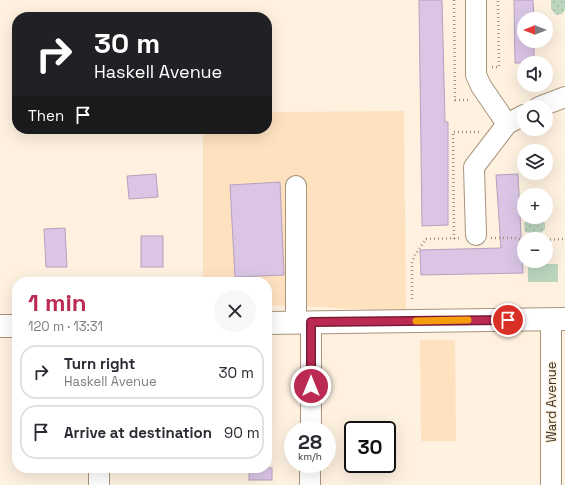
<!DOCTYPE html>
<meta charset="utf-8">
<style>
:root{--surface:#fff;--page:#f7f7f7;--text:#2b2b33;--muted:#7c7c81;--line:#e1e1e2;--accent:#ba2a52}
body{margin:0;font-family:"Space Grotesk",sans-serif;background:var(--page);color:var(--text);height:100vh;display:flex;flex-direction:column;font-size:15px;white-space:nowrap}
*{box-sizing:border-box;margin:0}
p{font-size:13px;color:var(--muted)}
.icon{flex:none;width:22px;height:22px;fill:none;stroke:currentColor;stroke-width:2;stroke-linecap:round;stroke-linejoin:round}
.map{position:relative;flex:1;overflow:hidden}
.panel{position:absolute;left:12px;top:277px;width:260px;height:196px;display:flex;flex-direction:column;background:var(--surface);border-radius:16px;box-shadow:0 4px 16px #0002}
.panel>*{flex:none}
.hud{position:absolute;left:12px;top:12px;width:260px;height:122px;border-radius:16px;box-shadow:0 4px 16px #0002;background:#202124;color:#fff;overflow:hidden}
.needle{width:26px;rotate:270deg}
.fabs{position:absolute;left:517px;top:12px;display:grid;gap:8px}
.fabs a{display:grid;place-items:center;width:36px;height:36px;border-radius:50%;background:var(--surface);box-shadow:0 4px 16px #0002;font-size:20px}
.speed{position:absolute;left:284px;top:421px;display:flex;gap:8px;font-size:20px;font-weight:700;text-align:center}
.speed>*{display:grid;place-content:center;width:52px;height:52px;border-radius:50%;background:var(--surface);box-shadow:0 4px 16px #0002;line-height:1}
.speed small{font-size:10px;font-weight:400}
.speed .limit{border:2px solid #111;border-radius:6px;background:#fff;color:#111}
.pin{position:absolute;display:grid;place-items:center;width:34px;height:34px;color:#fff;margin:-17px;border:2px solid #fff;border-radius:50%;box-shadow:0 1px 4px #0007}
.me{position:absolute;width:44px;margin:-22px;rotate:0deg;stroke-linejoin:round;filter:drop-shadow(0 0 3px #0008)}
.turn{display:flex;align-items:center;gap:14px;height:84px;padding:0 16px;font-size:18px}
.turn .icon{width:52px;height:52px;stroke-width:2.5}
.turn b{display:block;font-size:28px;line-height:34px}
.then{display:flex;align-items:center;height:38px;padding:0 16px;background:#0003;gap:8px;font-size:15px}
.round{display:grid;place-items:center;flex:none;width:42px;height:42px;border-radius:21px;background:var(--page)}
.headline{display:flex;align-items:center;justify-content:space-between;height:68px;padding:0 16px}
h1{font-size:24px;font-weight:800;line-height:30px;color:var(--accent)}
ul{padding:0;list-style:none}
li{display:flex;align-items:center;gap:12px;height:54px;margin:0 8px 6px;padding:0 8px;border:2px solid var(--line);border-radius:16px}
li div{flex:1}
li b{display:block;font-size:15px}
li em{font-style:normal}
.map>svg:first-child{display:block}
.built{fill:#fee2c0}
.grass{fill:#bcd6be}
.park{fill:url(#park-dots)}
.building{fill:#dac5e5;stroke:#b4a1bd}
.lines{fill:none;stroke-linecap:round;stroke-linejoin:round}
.minor-casing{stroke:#a9947a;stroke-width:22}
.major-casing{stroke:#a9947a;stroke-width:24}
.path{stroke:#9d9284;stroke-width:2.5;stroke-dasharray:1 3;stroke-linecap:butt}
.minor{stroke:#fff;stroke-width:20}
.major{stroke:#fff;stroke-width:22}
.route-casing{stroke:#791b35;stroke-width:10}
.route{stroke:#ba2a52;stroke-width:7}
.slow{stroke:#f59e0b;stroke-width:7}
.labels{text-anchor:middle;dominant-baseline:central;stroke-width:3;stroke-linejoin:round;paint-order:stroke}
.street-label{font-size:13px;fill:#3f362b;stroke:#fef1e0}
</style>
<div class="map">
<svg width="565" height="485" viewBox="0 0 565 485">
<defs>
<pattern id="park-dots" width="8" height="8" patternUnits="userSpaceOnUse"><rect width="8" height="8" fill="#bcd6be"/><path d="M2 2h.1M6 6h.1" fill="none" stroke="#a3b8a3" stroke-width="1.8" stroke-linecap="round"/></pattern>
</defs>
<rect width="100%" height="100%" fill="#fef1e0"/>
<!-- built -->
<g class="built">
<polygon points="404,111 406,311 267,305 267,282 203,282 203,129 267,129 267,112"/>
<polygon points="420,340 455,340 456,441 421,441"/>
</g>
<!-- grass -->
<rect class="grass" x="528" y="264" width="30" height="18"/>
<!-- park -->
<g class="park">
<polygon points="551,0 565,0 565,10 562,14 556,15 551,9"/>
<polygon points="527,221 542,221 545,223 545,229 539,234 525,232 524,223"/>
</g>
<!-- building -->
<g class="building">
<polygon points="419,0 442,0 445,122 448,122 448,225 422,226"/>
<polygon points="514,0 533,0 534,19 524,19 524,41 534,41 534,63 515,63"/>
<polygon points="156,174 158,197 129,199 127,176"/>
<polygon points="518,174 523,273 421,275 420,250 501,248 496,175"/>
<polygon points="280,182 284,275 235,277 230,185"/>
<polygon points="65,228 67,267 46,267 44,229"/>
<rect x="141" y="236" width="22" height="31"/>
<rect x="249" y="468" width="23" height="12"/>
</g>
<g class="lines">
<defs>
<g id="minor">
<polyline points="476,0 476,75 481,86 507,124"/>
<polyline points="539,107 565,97"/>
<polyline points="296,186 296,322"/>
<polyline points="476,235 474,167 507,124 524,115"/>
<polyline points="311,430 311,322"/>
<polyline points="99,485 99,468"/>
<polyline points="310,485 310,464"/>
<polyline points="551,485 551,320"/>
</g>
<g id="major">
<polyline points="267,323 565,319"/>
<polyline points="0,326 17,326"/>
</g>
</defs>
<!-- minor casing -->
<use href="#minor" class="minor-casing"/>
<!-- major casing -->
<use href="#major" class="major-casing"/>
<!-- path -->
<g class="path">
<polyline points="454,0 455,100 469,100"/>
<polyline points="492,67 499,67 498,0"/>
<polyline points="491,238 514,238 524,240"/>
<polyline points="454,239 453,132 480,132"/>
<polyline points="546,240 565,239"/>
<polyline points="412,299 412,262 415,255 426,239 460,238"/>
</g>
<!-- minor -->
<use href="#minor" class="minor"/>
<!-- major -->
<use href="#major" class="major"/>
</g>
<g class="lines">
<defs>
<polyline id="route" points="311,386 311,322 508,320"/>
</defs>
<!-- route casing -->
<use href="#route" class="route-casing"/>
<!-- route -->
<use href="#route" class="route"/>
<!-- slow -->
<polyline class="slow" points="416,321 468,320"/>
</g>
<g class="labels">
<!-- street labels -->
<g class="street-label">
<text transform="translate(551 402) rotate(-90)">Ward Avenue</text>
</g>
</g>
</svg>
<div class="fabs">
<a><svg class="needle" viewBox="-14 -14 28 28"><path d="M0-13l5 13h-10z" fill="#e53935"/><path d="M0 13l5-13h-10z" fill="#7c7c81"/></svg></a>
<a><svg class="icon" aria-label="sound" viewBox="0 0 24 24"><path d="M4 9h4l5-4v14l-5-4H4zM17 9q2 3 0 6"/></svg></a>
<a><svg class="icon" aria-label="search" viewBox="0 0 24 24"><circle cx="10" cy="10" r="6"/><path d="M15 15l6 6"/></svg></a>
<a><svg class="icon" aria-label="layers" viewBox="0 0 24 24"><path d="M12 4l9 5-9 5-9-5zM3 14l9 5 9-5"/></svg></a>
<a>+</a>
<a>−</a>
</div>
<div class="speed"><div>28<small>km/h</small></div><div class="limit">30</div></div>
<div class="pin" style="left:508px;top:320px;background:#d93025"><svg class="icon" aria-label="arrive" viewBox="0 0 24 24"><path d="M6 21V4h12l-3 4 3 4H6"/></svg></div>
<svg class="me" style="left:311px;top:386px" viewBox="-20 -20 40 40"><circle r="17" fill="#ba2a52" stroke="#fff" stroke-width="3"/><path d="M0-11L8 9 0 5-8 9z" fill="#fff"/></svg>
<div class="hud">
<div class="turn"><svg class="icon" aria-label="right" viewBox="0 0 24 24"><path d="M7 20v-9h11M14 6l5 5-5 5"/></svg><div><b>30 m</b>Haskell Avenue</div></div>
<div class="then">Then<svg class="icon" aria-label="arrive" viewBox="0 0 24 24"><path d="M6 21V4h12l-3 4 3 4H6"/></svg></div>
</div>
<section class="panel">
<div class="headline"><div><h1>1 min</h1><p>120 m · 13:31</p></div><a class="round"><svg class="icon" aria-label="close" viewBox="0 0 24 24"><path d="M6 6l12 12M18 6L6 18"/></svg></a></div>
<ul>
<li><svg class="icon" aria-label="right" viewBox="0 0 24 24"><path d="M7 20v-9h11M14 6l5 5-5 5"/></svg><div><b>Turn right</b><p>Haskell Avenue</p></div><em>30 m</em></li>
<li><svg class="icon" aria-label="arrive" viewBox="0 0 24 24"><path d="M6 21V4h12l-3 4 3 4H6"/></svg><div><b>Arrive at destination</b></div><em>90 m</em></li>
</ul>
</section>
</div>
